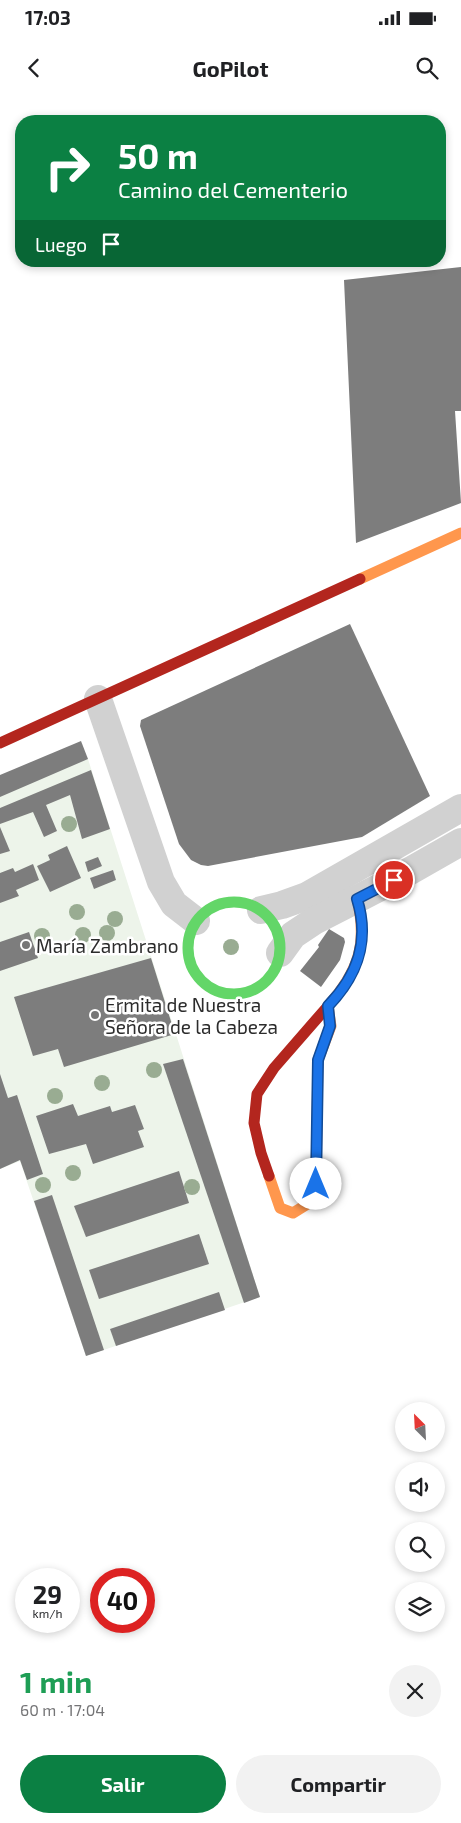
<!DOCTYPE html>
<html lang="es">
<meta charset="utf-8">
<style>
:root{--surface:#fff;--page:#f2f2f2;--text:#202124;--muted:#757577;--accent:#0b8043}
body{margin:0;font-family:"Exo 2",sans-serif;background:var(--page);color:var(--text);height:100vh;display:flex;flex-direction:column;font-size:19px;white-space:nowrap}
*{box-sizing:border-box;margin:0}
p{font-size:16px;color:var(--muted)}
.icon{flex:none;width:28px;height:28px;fill:none;stroke:currentColor;stroke-width:2;stroke-linecap:round;stroke-linejoin:round}
.map{position:relative;height:1548px;overflow:hidden}
.drawer{display:flex;flex-direction:column;background:var(--surface);flex:1}
.drawer>*{flex:none}
.guide{position:absolute;left:15px;top:15px;width:431px;height:152px;border-radius:20px;box-shadow:0 2px 8px #0003;background:#0b8043;color:#fff;overflow:hidden}
.needle{width:32px;rotate:336deg}
.controls{position:absolute;left:395px;top:1302px;display:grid;gap:10px}
.controls a{display:grid;place-items:center;width:50px;height:50px;border-radius:50%;background:var(--surface);box-shadow:0 2px 8px #0003;font-size:25px}
.speed{position:absolute;left:15px;top:1468px;display:flex;gap:10px;font-size:25px;font-weight:700;text-align:center}
.speed>*{display:grid;place-content:center;width:65px;height:65px;border-radius:50%;background:var(--surface);box-shadow:0 2px 8px #0003;line-height:1}
.speed small{font-size:12px;font-weight:400}
.speed .limit{border:8px solid #d22;background:#fff;color:#111}
.pin{position:absolute;display:grid;place-items:center;width:42px;height:42px;color:#fff;margin:-21px;border:2px solid #fff;border-radius:50%;box-shadow:0 1px 5px #0007}
.me{position:absolute;width:55px;margin:-28px;rotate:0deg;stroke-linejoin:round;filter:drop-shadow(0 0 4px #0008)}
.turn{display:flex;align-items:center;gap:18px;height:105px;padding:0 20px;font-size:22px}
.turn .icon{width:65px;height:65px;stroke-width:2.5}
.turn b{display:block;font-size:35px;line-height:42px}
.then{display:flex;align-items:center;height:48px;padding:0 20px;background:#0003;gap:10px;font-size:19px}
.round{display:grid;place-items:center;flex:none;width:52px;height:52px;border-radius:26px;background:var(--page)}
.headline{display:flex;align-items:center;justify-content:space-between;height:85px;padding:0 20px}
h1{font-size:30px;font-weight:700;line-height:38px;color:#1e9e55}
.button{display:flex;gap:10px;margin-top:auto;padding:10px 20px}
.button a{flex:1;height:58px;border-radius:30px;background:var(--accent);color:#fff;font-size:20px;font-weight:700;line-height:58px;text-align:center}
.button a+a{background:var(--page);color:var(--text)}
.status{display:flex;justify-content:space-between;align-items:center;height:35px;padding:0 25px;background:var(--surface);direction:ltr}
.status svg{height:14px;fill:currentColor}
header{display:flex;justify-content:space-between;align-items:center;height:65px;padding:0 20px;background:var(--surface);font-size:22px;font-weight:700}
.map>svg:first-child{display:block}
.green{fill:#edf4ea}
.building{fill:#7d7d7d}
.lines{fill:none;stroke-linecap:round;stroke-linejoin:round}
.street{stroke:#d1d1d1;stroke-width:28}
.fast{stroke:#63d668;stroke-width:11}
.slow{stroke:#ff974d;stroke-width:11}
.jam{stroke:#b3261e;stroke-width:11}
.tree{fill:#99ac92}
.route-casing{stroke:#114b97;stroke-width:12}
.route{stroke:#1a73e8;stroke-width:9}
.poi-dot{fill:#767676;stroke:#fff;stroke-width:2}
.labels{text-anchor:middle;dominant-baseline:central;stroke-width:5;stroke-linejoin:round;paint-order:stroke}
.poi-label{font-size:19px;fill:#2c2c2c;stroke:#fff;text-anchor:start}
</style>
<div class="status"><b>17:03</b><svg viewBox="0 0 49 12"><path d="M0 12V9h3v3zM5 12V6h3v6zM10 12V3h3v9zM15 12V0h3v12zM26 1h20v11H26zM47 4h2v5h-2z"/></svg></div>
<header><svg class="icon" aria-label="back" viewBox="0 0 24 24"><path d="M15 5l-7 7 7 7"/></svg>GoPilot<svg class="icon" aria-label="search" viewBox="0 0 24 24"><circle cx="10" cy="10" r="6"/><path d="M15 15l6 6"/></svg></header>
<div class="map">
<svg width="461" height="1548" viewBox="0 0 461 1548">
<rect width="100%" height="100%" fill="#fff"/>
<!-- green -->
<polygon class="green" points="88,659 260,1197 86,1256 20,1061 0,1069 0,675"/>
<!-- building -->
<g class="building">
<polygon points="461,167 461,311 455,311 461,403 356,443 344,180"/>
<polygon points="350,524 430,696 362,737 208,766 201,765 191,760 179,744 140,626 141,620"/>
<polygon points="81,641 88,659 0,697 0,675"/>
<polygon points="91,670 110,729 82,739 70,695 46,705 57,731 44,737 33,712 0,724 0,708"/>
<polygon points="0,727 10,751 0,754"/>
<polygon points="67,746 81,778 50,792 37,766 50,760 48,755"/>
<polygon points="98,757 102,766 88,772 85,762"/>
<polygon points="33,764 39,780 16,790 19,796 0,803 0,773 13,768 15,772"/>
<polygon points="113,770 116,780 94,789 90,778"/>
<polygon points="329,829 344,838 345,842 340,860 321,887 300,871 319,847 318,845"/>
<polygon points="29,832 38,858 0,871 0,842"/>
<polygon points="151,858 175,934 64,967 58,949 33,956 14,897"/>
<polygon points="183,959 260,1197 244,1203 163,964"/>
<polygon points="0,974 8,998 17,995 43,1074 27,1080 20,1060 0,1069"/>
<polygon points="73,1004 78,1016 110,1006 112,1012 135,1005 144,1029 138,1031 144,1047 93,1064 86,1044 49,1054 36,1016"/>
<polygon points="179,1071 189,1103 86,1137 74,1106"/>
<polygon points="52,1095 104,1250 86,1256 34,1101"/>
<polygon points="199,1134 209,1164 99,1199 89,1170"/>
<polygon points="219,1192 225,1210 116,1246 110,1229"/>
</g>
<g class="lines">
<!-- street -->
<g class="street">
<polyline points="98,599 161,782 174,804 196,821"/>
<polyline points="261,810 282,805 307,796 461,708"/>
<polyline points="280,853 293,835 314,821 394,780 461,742"/>
</g>
<!-- fast -->
<circle class="fast" cx="234" cy="848" r="46"/>
<!-- slow -->
<g class="slow">
<polyline points="360,479 461,433"/>
<path d="M269,1076L280,1108L293,1113L309,1103L316,1084L318,960L331,926L328,906C358,872 368,844 357,799"/>
</g>
<!-- jam -->
<g class="jam">
<polyline points="0,643 360,479"/>
<polyline points="269,1076 261,1053 254,1023 257,994 274,968 328,906"/>
</g>
</g>
<!-- trees -->
<g class="tree">
<circle cx="69" cy="724" r="8"/>
<circle cx="77" cy="812" r="8"/>
<circle cx="115" cy="819" r="8"/>
<circle cx="107" cy="833" r="8"/>
<circle cx="83" cy="835" r="8"/>
<circle cx="42" cy="836" r="8"/>
<circle cx="231" cy="847" r="8"/>
<circle cx="154" cy="970" r="8"/>
<circle cx="102" cy="983" r="8"/>
<circle cx="55" cy="996" r="8"/>
<circle cx="73" cy="1073" r="8"/>
<circle cx="43" cy="1085" r="8"/>
<circle cx="192" cy="1087" r="8"/>
</g>
<g class="lines">
<defs>
<path id="route" d="M316,1084L318,960L330,926L328,906C358,875 370,841 357,799L394,780"/>
</defs>
<!-- route casing -->
<use href="#route" class="route-casing"/>
<!-- route -->
<use href="#route" class="route"/>
</g>
<!-- markers -->
<g class="poi-dot">
<circle cx="26" cy="845" r="5"/>
<circle cx="95" cy="915" r="5"/>
</g>
<g class="labels">
<!-- poi labels -->
<g class="poi-label">
<text x="36" y="845">María Zambrano</text>
<text x="105" y="904">Ermita de Nuestra<tspan x="105" dy="22">Señora de la Cabeza</tspan></text>
</g>
</g>
</svg>
<div class="controls">
<a><svg class="needle" viewBox="-14 -14 28 28"><path d="M0-13l5 13h-10z" fill="#e53935"/><path d="M0 13l5-13h-10z" fill="#757577"/></svg></a>
<a><svg class="icon" aria-label="sound" viewBox="0 0 24 24"><path d="M4 9h4l5-4v14l-5-4H4zM17 9q2 3 0 6"/></svg></a>
<a><svg class="icon" aria-label="search" viewBox="0 0 24 24"><circle cx="10" cy="10" r="6"/><path d="M15 15l6 6"/></svg></a>
<a><svg class="icon" aria-label="layers" viewBox="0 0 24 24"><path d="M12 4l9 5-9 5-9-5zM3 14l9 5 9-5"/></svg></a>
</div>
<div class="speed"><div>29<small>km/h</small></div><div class="limit">40</div></div>
<div class="pin" style="left:394px;top:780px;background:#d93025"><svg class="icon" aria-label="arrive" viewBox="0 0 24 24"><path d="M6 21V4h12l-3 4 3 4H6"/></svg></div>
<svg class="me" style="left:316px;top:1084px" viewBox="-20 -20 40 40"><circle r="19" fill="#fff"/><path d="M0-13L10 11 0 6-10 11z" fill="#1a73e8"/></svg>
<div class="guide">
<div class="turn"><svg class="icon" aria-label="right" viewBox="0 0 24 24"><path d="M7 20v-9h11M14 6l5 5-5 5"/></svg><div><b>50 m</b>Camino del Cementerio</div></div>
<div class="then">Luego<svg class="icon" aria-label="arrive" viewBox="0 0 24 24"><path d="M6 21V4h12l-3 4 3 4H6"/></svg></div>
</div>
</div>
<section class="drawer">
<div class="headline"><div><h1>1 min</h1><p>60 m · 17:04</p></div><a class="round"><svg class="icon" aria-label="close" viewBox="0 0 24 24"><path d="M6 6l12 12M18 6L6 18"/></svg></a></div>
<div class="button"><a>Salir</a><a>Compartir</a></div>
</section>
